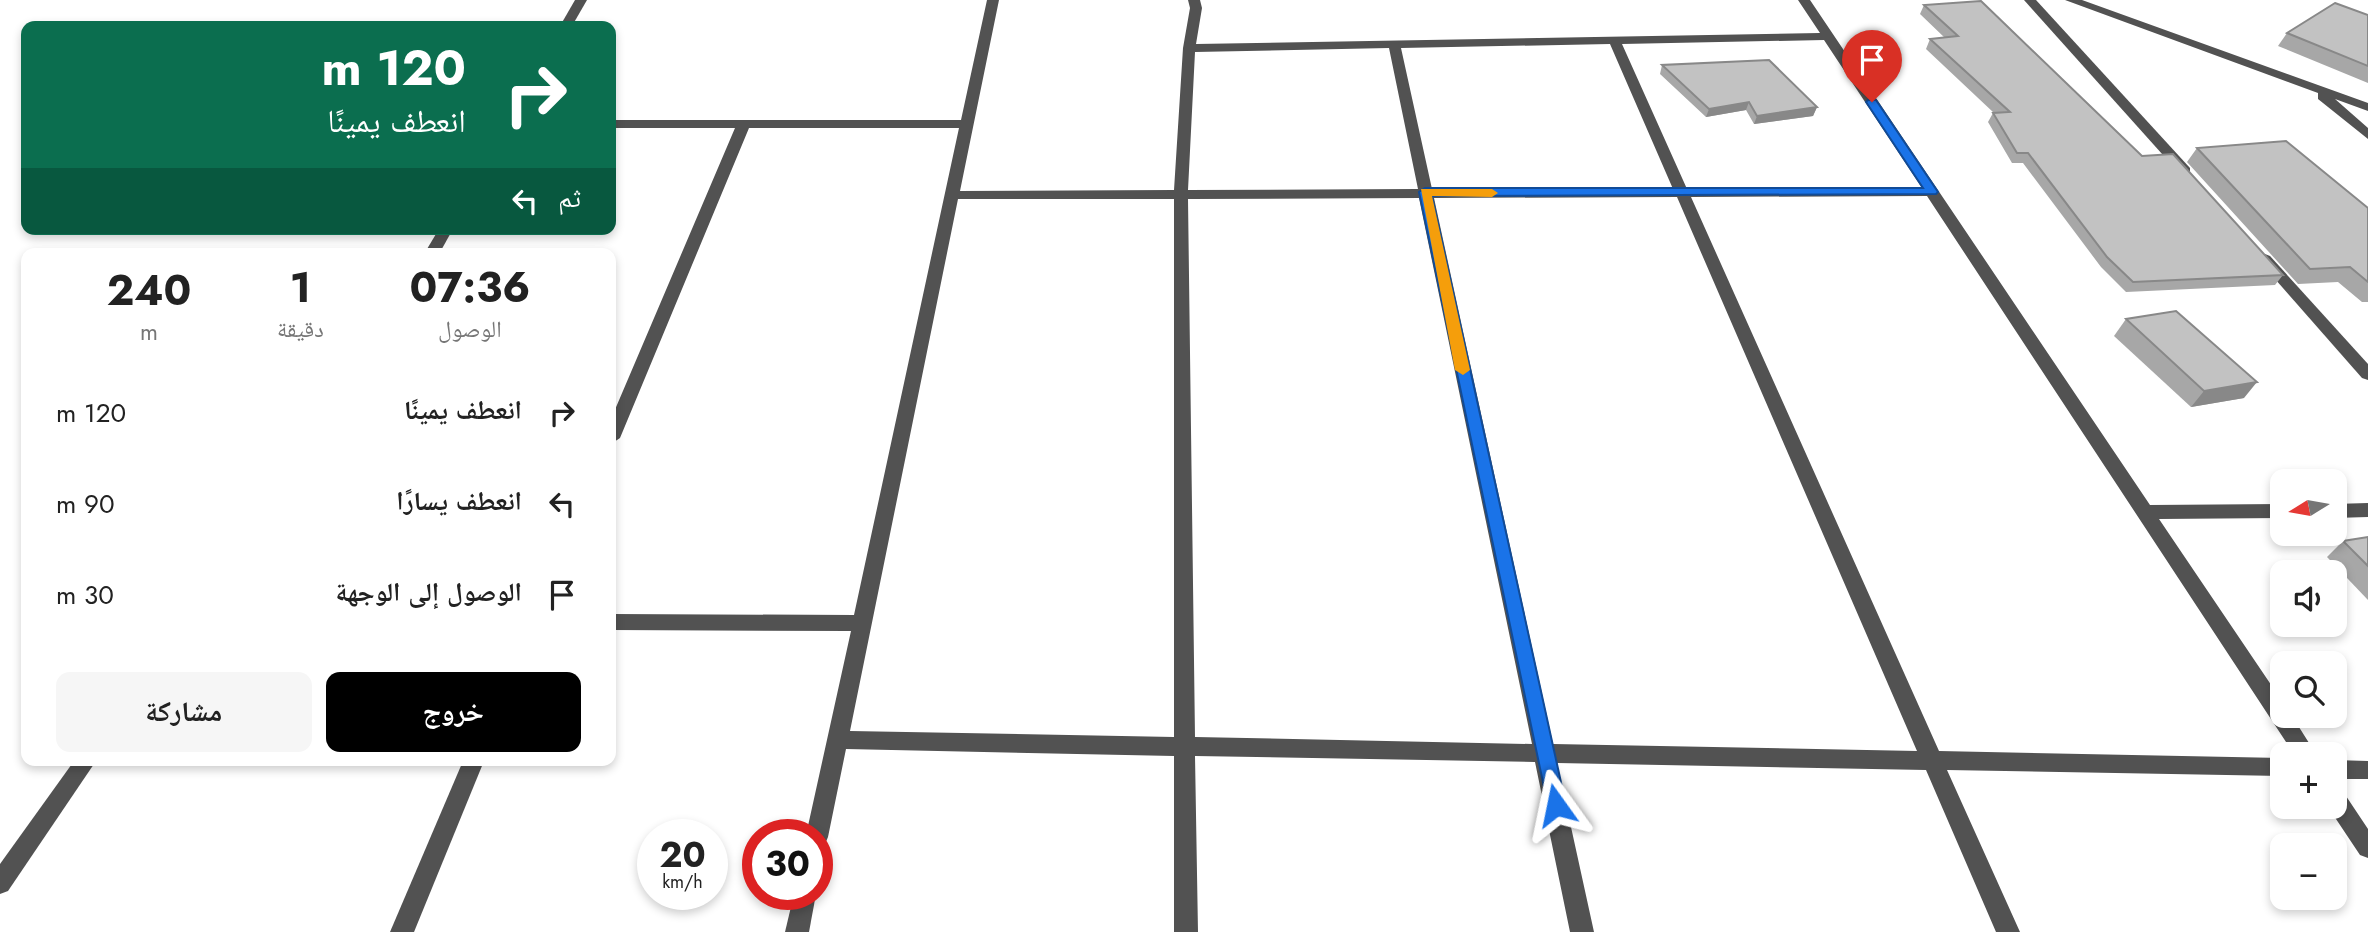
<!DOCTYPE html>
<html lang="ar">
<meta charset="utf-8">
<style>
:root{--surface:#fff;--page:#f6f6f6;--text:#222;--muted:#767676;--accent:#000}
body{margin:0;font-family:Jost,"Noto Naskh Arabic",sans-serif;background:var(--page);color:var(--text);direction:rtl;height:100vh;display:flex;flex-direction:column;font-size:26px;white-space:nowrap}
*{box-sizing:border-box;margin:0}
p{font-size:23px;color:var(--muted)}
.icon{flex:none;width:38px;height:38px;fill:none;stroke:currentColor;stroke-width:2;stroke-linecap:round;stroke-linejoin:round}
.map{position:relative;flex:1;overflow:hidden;direction:ltr}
.details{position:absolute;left:21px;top:248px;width:595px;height:518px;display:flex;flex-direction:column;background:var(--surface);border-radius:14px;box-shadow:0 4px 10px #0003;direction:rtl}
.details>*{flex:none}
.hud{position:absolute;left:21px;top:21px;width:595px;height:214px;border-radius:14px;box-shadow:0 4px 10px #0003;direction:rtl;background:#0b6e4f;color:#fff;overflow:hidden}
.needle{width:46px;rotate:259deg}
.buttons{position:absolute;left:2270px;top:469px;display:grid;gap:14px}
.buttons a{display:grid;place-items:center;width:77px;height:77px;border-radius:14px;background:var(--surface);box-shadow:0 4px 10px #0003;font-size:35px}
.speed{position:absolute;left:637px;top:819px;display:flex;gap:14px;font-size:35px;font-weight:700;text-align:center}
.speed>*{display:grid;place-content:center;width:91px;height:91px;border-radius:50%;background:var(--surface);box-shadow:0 4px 10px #0003;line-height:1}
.speed small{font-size:18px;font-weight:400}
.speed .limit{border:10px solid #d22;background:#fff;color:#111}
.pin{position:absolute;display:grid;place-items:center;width:60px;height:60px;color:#fff;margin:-72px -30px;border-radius:50% 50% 50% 0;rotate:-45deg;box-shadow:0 0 7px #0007}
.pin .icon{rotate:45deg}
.me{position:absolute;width:77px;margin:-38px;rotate:348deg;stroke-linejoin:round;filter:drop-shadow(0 0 5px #0008)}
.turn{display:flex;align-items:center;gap:24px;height:147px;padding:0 35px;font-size:32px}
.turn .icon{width:91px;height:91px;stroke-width:2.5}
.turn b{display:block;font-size:49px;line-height:60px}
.then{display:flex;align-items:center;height:66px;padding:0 35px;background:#0003;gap:14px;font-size:26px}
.eta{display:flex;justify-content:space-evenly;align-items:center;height:119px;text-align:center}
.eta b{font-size:42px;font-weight:700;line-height:49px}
.primary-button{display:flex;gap:14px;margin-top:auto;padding:14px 35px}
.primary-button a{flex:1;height:80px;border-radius:14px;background:var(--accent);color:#fff;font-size:28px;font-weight:700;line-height:80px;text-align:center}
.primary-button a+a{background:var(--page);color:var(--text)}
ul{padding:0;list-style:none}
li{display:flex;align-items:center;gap:21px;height:91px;padding:0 35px}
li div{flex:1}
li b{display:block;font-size:26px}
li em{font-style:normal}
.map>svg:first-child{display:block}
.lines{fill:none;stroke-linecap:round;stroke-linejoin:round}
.minor{fill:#525252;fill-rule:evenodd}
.wall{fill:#a7a7a7}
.shaded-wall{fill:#888}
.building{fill:#c2c2c2;stroke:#888;stroke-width:2}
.route{fill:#1a73e8;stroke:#114b97;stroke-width:2}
.slow{fill:#f59e0b}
</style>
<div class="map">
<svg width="2368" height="932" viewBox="0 0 2368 932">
<rect width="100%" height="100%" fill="#fff"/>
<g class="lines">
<!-- minor -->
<g class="minor">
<polygon points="575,0 587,0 572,26 560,26"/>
<path d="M987,0H999L960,191L1174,190L1183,48L1190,8L1188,0H1200L1202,8L1196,44L1820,33L1798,0H1810L2150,505L2282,504V518L2159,519L2282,701V716H2292L2316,754H2294L1927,196L1691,197L1939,751L2282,758V776L1947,770L2020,932H1996L1926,770L1557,763L1594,932H1570L1535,762L1195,756L1198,932H1174V756L846,749L828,837L825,844L817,847V835H806L851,631L611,630V614L854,615L959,128H749L620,438L611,444V419L735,128H611V120H961ZM1824,40L1922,188L1687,189L1622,44ZM1610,44L1673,189H1432L1401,48ZM1389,48L1418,189L1188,190L1195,52ZM1677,197L1917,751L1553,744L1434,198ZM1419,198L1532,744L1195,737L1188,199ZM958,199H1174V737L850,731Z"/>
<polygon points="2024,0 2036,0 2190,168 2190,174 2180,174"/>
<polygon points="2065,0 2082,0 2368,103 2368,111 2335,99 2368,128 2368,139 2318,99 2318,93"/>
<polygon points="439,229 453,229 439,254 424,254"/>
<polygon points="2265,254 2270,256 2368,364 2368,380 2362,378 2260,262 2258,259"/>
<polygon points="2368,503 2368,517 2334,518 2334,504"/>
<polygon points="2334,760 2368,761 2368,779 2334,779"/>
<polygon points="74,761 96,761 8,891 0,894 0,864"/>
<polygon points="463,761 484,761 414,932 390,932"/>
<polygon points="2334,787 2342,790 2368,829 2368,858 2360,855 2328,807 2334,807"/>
<polygon points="794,894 816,894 809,932 785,932"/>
</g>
</g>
<!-- wall -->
<g class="wall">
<polygon points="1924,5 2142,156 2283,275 2275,285 2126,292 2101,267 2023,163 2012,163 1988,122 1993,113 1994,113 1926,49 1930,39 1945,38 1920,14"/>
<polygon points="2368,15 2368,83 2278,46 2287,33"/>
<polygon points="1662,65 1817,107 1813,116 1754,124 1746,110 1706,117 1660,74"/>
<polygon points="2197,148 2368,208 2368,302 2362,302 2338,282 2298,284 2187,162"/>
<polygon points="2126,319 2244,398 2191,407 2114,336"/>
<polygon points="2368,537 2368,600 2327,557 2343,541"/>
</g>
<!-- shaded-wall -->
<g class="shaded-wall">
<polygon points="1749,102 1746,110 1706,117 1709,109"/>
<polygon points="1817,107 1813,116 1754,124 1757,116"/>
<polygon points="2257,382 2244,398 2191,407 2204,391"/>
</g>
<!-- building -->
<g class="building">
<polygon points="1981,1 2142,156 2173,154 2283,275 2133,282 2107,257 2028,153 2017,153 1993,113 2010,112 1930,39 1958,36 1924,5"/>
<polygon points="2335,3 2368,15 2368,66 2287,33"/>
<polygon points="1769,60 1817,107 1757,116 1749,102 1709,109 1662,65"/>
<polygon points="2286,141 2368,208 2368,282 2350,267 2310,269 2197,148"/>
<polygon points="2176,311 2257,382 2204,391 2126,319"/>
<polygon points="2368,537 2368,566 2343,541"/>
</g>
<!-- route -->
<polygon class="route" points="1868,100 1876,100 1938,192 1936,194 1432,196 1566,805 1563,811 1556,814 1549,811 1419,192 1425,188 1923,188 1866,102"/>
<!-- slow -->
<polygon class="slow" points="1421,189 1492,189 1498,193 1492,197 1432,196 1470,370 1463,375 1455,370"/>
</svg>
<div class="buttons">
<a><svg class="needle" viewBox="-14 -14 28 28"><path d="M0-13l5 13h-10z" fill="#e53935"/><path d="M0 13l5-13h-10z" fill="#767676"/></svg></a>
<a><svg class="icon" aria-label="sound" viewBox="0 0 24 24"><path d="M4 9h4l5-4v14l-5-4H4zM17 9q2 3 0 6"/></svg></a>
<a><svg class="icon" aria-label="search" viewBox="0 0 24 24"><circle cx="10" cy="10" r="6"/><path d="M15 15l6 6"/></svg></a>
<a>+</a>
<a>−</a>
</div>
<div class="speed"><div>20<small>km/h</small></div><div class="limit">30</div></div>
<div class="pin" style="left:1872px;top:102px;background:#d93025"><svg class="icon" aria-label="arrive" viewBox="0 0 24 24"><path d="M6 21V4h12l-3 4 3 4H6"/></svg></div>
<svg class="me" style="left:1556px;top:805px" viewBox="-20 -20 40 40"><path d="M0-17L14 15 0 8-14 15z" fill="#1a73e8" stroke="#fff" stroke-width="4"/></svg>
<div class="hud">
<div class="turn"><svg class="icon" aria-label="right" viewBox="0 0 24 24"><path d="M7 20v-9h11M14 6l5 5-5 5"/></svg><div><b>120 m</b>انعطف يمينًا</div></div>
<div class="then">ثم<svg class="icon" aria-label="left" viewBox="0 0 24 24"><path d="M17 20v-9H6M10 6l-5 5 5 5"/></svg></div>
</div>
<section class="details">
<div class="eta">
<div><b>07:36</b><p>الوصول</p></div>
<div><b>1</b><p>دقيقة</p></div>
<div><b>240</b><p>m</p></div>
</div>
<ul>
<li><svg class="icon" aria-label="right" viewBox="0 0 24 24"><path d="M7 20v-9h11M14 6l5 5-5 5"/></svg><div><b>انعطف يمينًا</b></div><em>120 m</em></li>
<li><svg class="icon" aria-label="left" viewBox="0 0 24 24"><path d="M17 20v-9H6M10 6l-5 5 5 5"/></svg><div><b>انعطف يسارًا</b></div><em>90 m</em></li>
<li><svg class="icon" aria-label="arrive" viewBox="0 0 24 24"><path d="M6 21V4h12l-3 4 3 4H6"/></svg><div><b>الوصول إلى الوجهة</b></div><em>30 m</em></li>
</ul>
<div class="primary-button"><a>خروج</a><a>مشاركة</a></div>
</section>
</div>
